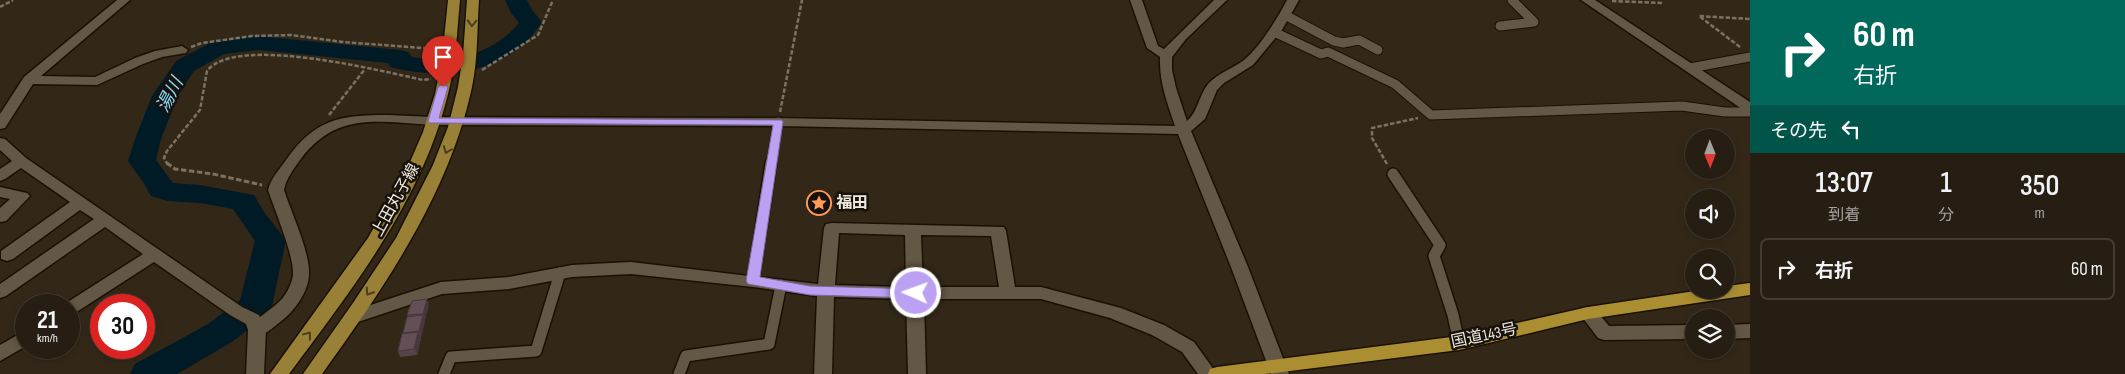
<!DOCTYPE html>
<html lang="ja">
<meta charset="utf-8">
<style>
:root{--surface:#261e12;--page:#2e271b;--text:#f1f3f6;--muted:#a4a29f;--line:#423c32}
body{margin:0;font-family:"Sofia Sans Condensed","Noto Sans JP",sans-serif;background:var(--page);color:var(--text);height:100vh;display:flex;flex-direction:column;font-size:19px;white-space:nowrap}
*{box-sizing:border-box;margin:0}
p{font-size:16px;color:var(--muted)}
.icon{flex:none;width:28px;height:28px;fill:none;stroke:currentColor;stroke-width:2;stroke-linecap:round;stroke-linejoin:round}
.map{position:relative;flex:1;overflow:hidden}
.side{display:flex;flex-direction:column;background:var(--surface);width:375px}
.side>*{flex:none}
.banner{background:#00695c;color:#fff;overflow:hidden}
.needle{width:32px;rotate:179deg}
.fabs{position:absolute;left:1685px;top:129px;display:grid;gap:10px}
.fabs a{display:grid;place-items:center;width:50px;height:50px;border-radius:50%;background:var(--surface);box-shadow:0 2px 8px #0003,0 0 0 1px var(--line);font-size:25px}
.speed{position:absolute;left:15px;top:294px;display:flex;gap:10px;font-size:25px;font-weight:700;text-align:center}
.speed>*{display:grid;place-content:center;width:65px;height:65px;border-radius:50%;background:var(--surface);box-shadow:0 2px 8px #0003,0 0 0 1px var(--line);line-height:1}
.speed small{font-size:12px;font-weight:400}
.speed .limit{border:8px solid #d22;background:#fff;color:#111}
.pin{position:absolute;display:grid;place-items:center;width:42px;height:42px;color:#fff;margin:-51px -21px;border-radius:50% 50% 50% 0;rotate:-45deg;box-shadow:0 0 5px #0007}
.pin .icon{rotate:45deg}
.me{position:absolute;width:55px;margin:-28px;rotate:272deg;stroke-linejoin:round;filter:drop-shadow(0 0 4px #0008)}
.turn{display:flex;align-items:center;gap:18px;height:105px;padding:0 20px;font-size:22px}
.turn .icon{width:65px;height:65px;stroke-width:2.5}
.turn b{display:block;font-size:35px;line-height:42px}
.then{display:flex;align-items:center;height:48px;padding:0 20px;background:#0003;gap:10px;font-size:19px}
.eta{display:flex;justify-content:space-evenly;align-items:center;height:85px;text-align:center}
.eta b{font-size:30px;font-weight:600;line-height:35px}
ul{padding:0;list-style:none}
li{display:flex;align-items:center;gap:15px;height:62px;margin:0 10px 8px;padding:0 10px;border:2px solid var(--line);border-radius:8px}
li div{flex:1}
li b{display:block;font-size:19px}
li em{font-style:normal}
main{display:flex;flex:1;min-height:0}
.map>svg:first-child{display:block}
.lines{fill:none;stroke-linecap:round;stroke-linejoin:round}
.river{fill:#011b26;fill-rule:evenodd}
.service-far1-casing{stroke:#1b1103;stroke-width:11}
.service-casing{stroke:#1b1103;stroke-width:14}
.minor-casing{stroke:#1b1103;stroke-width:3}
.tertiary-casing{stroke:#1b1103;stroke-width:3}
.primary-casing{stroke:#1b1103;stroke-width:3}
.trunk-casing{stroke:#1b1103;stroke-width:3}
.path-far1{stroke:#7b7264;stroke-width:2.5;stroke-dasharray:4.5 2;stroke-linecap:butt}
.path{stroke:#7b7264;stroke-width:3;stroke-dasharray:5.5 2.5;stroke-linecap:butt}
.service-far1{stroke:#635745;stroke-width:9}
.service{stroke:#635745;stroke-width:11}
.minor{fill:#635745;fill-rule:evenodd}
.tertiary{fill:#635745;fill-rule:evenodd}
.primary{fill:#998037;fill-rule:evenodd}
.trunk{fill:#ab8e32;fill-rule:evenodd}
.wall{fill:#57444b}
.shaded-wall{fill:#47373d}
.building{fill:#654f57;stroke:#47373d}
.oneway{stroke:#4b3e1d}
.route{fill:#bca0f2;stroke:#7a689d}
.labels{text-anchor:middle;dominant-baseline:central;stroke-width:5;stroke-linejoin:round;paint-order:stroke}
.street-label{font-size:16px;fill:#efe8de;stroke:#17120b}
.poi-label{font-size:16px;font-weight:bold;fill:#efe8de;stroke:#17120b;text-anchor:start}
.water-label{font-size:18px;font-style:italic;fill:#89dafe;stroke:#17120b}
</style>
<main>
<div class="map">
<svg width="1750" height="374" viewBox="0 0 1750 374">
<rect width="100%" height="100%" fill="#332818"/>
<g class="lines">
<!-- river -->
<path class="river" d="M505,0H527L532,10L542,22C510,74 445,81 390,67L388,63L258,50L224,54L194,71L178,96L161,139L156,160L173,183L200,185L254,195L264,212L286,240L272,306L267,315L232,342L177,374H130L135,364L208,324L240,300L255,241L233,209L200,203L167,201L151,196L143,182L128,161L135,139L152,96L176,61L210,43L258,36L400,50L408,52L412,57C451,64 493,55 519,23L511,13Z"/>
<defs>
<g id="service-far1">
<polyline points="1285,15 1334,41 1343,43 1359,40 1378,50"/>
<polyline points="1500,26 1534,22 1512,0"/>
<polyline points="1274,32 1321,54 1328,52 1395,84 1431,115 1682,106 1725,112 1750,112"/>
<polyline points="1690,68 1750,57"/>
<polyline points="771,165 778,122"/>
</g>
<g id="service">
<polyline points="1393,174 1440,245 1434,256 1453,315 1459,343"/>
<polyline points="753,281 771,163"/>
<polyline points="444,374 451,357 536,351 560,273"/>
<polyline points="679,374 686,356 769,344 781,285"/>
</g>
<g id="minor">
<polygon points="117,0 130,0 41,76 95,77 135,58 155,51 182,46 188,50 186,53 162,57 143,64 97,85 33,84 5,128 0,129 0,114 24,77"/>
<path d="M1130,0H1142L1158,46L1164,49L1214,0H1227L1186,39L1172,57V70L1176,88L1187,121C1198,112 1199,95 1208,84C1218,73 1232,69 1244,60C1260,47 1277,19 1287,0H1299L1282,30L1253,65L1224,83L1217,90L1205,119L1191,131L1248,267L1289,374H1271L1231,267L1178,134L778,126L433,125L426,121L433,117L778,118L1175,126C1167,103 1159,81 1160,57L1147,48Z"/>
<polygon points="1581,0 1595,0 1750,102 1750,112 1745,111"/>
<polygon points="0,138 5,139 26,158 242,307 259,315 266,330 264,374 246,374 248,330 246,324 230,315 154,262 75,313 69,315 69,305 63,305 143,254 105,227 6,296 0,298 0,284 94,219 80,210 13,259 7,261 1,259 1,251 70,202 21,168 5,179 0,181 0,169 12,161 0,150"/>
<polygon points="0,187 27,193 30,196 6,221 0,222 0,208 10,199 0,197"/>
<path d="M832,223L1004,227L1006,231L1015,287H1041L1121,308L1164,325L1194,342L1217,374H1198L1182,352L1152,335L1110,318L1041,299H924L926,374H908L906,299L834,297L832,374H814L817,296L753,287L631,274L572,277L509,289L442,294L352,324L346,323L343,318L346,313L441,282L509,277L572,265L631,262L818,284L824,228L826,224ZM839,233L905,235L906,287L835,285ZM921,235L991,236L999,287H923Z"/>
<polygon points="1588,307 1594,308 1609,326 1694,325 1694,339 1604,340 1598,338 1579,313 1582,308"/>
<polygon points="1750,324 1750,338 1726,339 1726,325"/>
<polygon points="26,330 26,346 0,361 0,345"/>
</g>
<path id="tertiary" d="M388,115L433,117L440,121L433,125C379,122 336,111 300,160C293,170 286,179 284,190C291,212 310,252 309,274C309,291 294,312 280,322C271,329 263,338 251,335L248,330C255,318 272,310 282,299C287,293 292,283 293,275C294,255 275,211 268,190C271,178 279,170 286,160C315,119 339,115 388,115Z"/>
<g id="primary">
<path d="M448,0H460C457,31 456,64 448,94C422,200 353,288 289,374H270L368,238L407,169L423,132L435,94L442,59Z"/>
<path d="M467,0H479C477,29 478,58 472,87C449,194 385,286 322,374H303L353,303L396,238L433,165L448,127L458,87L463,55Z"/>
</g>
<polygon id="trunk" points="1750,283 1750,295 1588,319 1459,350 1265,374 1208,374 1210,369 1217,367 1459,336 1588,307 1702,290 1726,290 1726,286"/>
</defs>
<!-- service-far1 casing -->
<use href="#service-far1" class="service-far1-casing"/>
<!-- service casing -->
<use href="#service" class="service-casing"/>
<!-- minor casing -->
<use href="#minor" class="minor-casing"/>
<!-- tertiary casing -->
<use href="#tertiary" class="tertiary-casing"/>
<!-- primary casing -->
<use href="#primary" class="primary-casing"/>
<!-- trunk casing -->
<use href="#trunk" class="trunk-casing"/>
<!-- path-far1 -->
<g class="path-far1">
<polyline points="1612,1 1663,3"/>
<polyline points="0,7 13,0"/>
<polyline points="191,47 202,43 252,36 291,35 343,42 436,49"/>
<polyline points="1740,47 1699,16 1750,19"/>
<polyline points="482,70 538,35 553,0"/>
<polyline points="780,112 802,0"/>
<polyline points="329,115 365,69"/>
<polyline points="1387,164 1372,138 1372,128 1418,118"/>
<path d="M168,165L164,158L167,151L200,110L207,71C235,34 381,71 423,80L431,79"/>
</g>
<!-- path -->
<polyline class="path" points="167,163 175,169 213,174 262,185"/>
<!-- service-far1 -->
<use href="#service-far1" class="service-far1"/>
<!-- service -->
<use href="#service" class="service"/>
<!-- minor -->
<use href="#minor" class="minor"/>
<!-- tertiary -->
<use href="#tertiary" class="tertiary"/>
<!-- primary -->
<use href="#primary" class="primary"/>
<!-- trunk -->
<use href="#trunk" class="trunk"/>
</g>
<!-- wall -->
<polygon class="wall" points="429,305 425,319 424,319 425,321 421,337 420,337 421,338 417,355 400,357 398,351 408,317 407,315"/>
<!-- shaded-wall -->
<g class="shaded-wall">
<polygon points="427,299 429,305 425,319 423,314"/>
<polygon points="423,315 425,321 421,337 419,331"/>
<polygon points="418,332 421,338 417,355 414,349"/>
</g>
<!-- building -->
<g class="building">
<polygon points="427,299 423,314 407,315 412,301"/>
<polygon points="423,315 419,331 403,333 407,317"/>
<polygon points="418,332 414,349 398,351 402,334"/>
</g>
<!-- one-way arrows -->
<defs><path id="oneway-chevron" d="M-2-3.5L2.5 0L-2 3.5" fill="none" stroke-width="1.6" stroke-linecap="round" stroke-linejoin="round" transform="scale(1.25)"/></defs>
<g class="oneway">
<use href="#oneway-chevron" transform="translate(472 23) rotate(92)"/>
<use href="#oneway-chevron" transform="translate(447 150) rotate(111)"/>
<use href="#oneway-chevron" transform="translate(369 292) rotate(123)"/>
<use href="#oneway-chevron" transform="translate(308 335) rotate(-53)"/>
</g>
<!-- route -->
<polygon class="route" points="443,84 448,87 439,118 782,120 783,122 760,277 810,286 916,289 921,290 922,293 921,297 916,298 810,295 748,284 746,281 773,125 429,123 428,121 438,87"/>
<!-- icons -->
<defs>
<symbol id="sight-ring" viewBox="-11 -11 22 22"><circle r="9.5" fill="#17120b" stroke="#ff9b5a" stroke-width="1.5"/><path d="M0-6L1.8-2.2L6-1.7L2.9 1.2L3.7 5.4L0 3.3L-3.7 5.4L-2.9 1.2L-6-1.7L-1.8-2.2Z" fill="#ff9b5a"/></symbol>
</defs>
<g fill-rule="evenodd">
<use href="#sight-ring" x="805" y="189" width="28" height="28"/>
</g>
<g class="labels">
<!-- street labels -->
<g class="street-label">
<text transform="translate(396 200) rotate(-61)">上田丸子線</text>
<text transform="translate(1484 336) rotate(-12)">国道143号</text>
</g>
<!-- poi labels -->
<g class="poi-label">
<text x="836" y="203">福田</text>
</g>
<!-- water labels -->
<g class="water-label">
<text transform="translate(170 95) rotate(-62)">湯川</text>
</g>
</g>
</svg>
<div class="fabs">
<a><svg class="needle" viewBox="-14 -14 28 28"><path d="M0-13l5 13h-10z" fill="#e53935"/><path d="M0 13l5-13h-10z" fill="#a4a29f"/></svg></a>
<a><svg class="icon" aria-label="sound" viewBox="0 0 24 24"><path d="M4 9h4l5-4v14l-5-4H4zM17 9q2 3 0 6"/></svg></a>
<a><svg class="icon" aria-label="search" viewBox="0 0 24 24"><circle cx="10" cy="10" r="6"/><path d="M15 15l6 6"/></svg></a>
<a><svg class="icon" aria-label="layers" viewBox="0 0 24 24"><path d="M12 4l9 5-9 5-9-5zM3 14l9 5 9-5"/></svg></a>
</div>
<div class="speed"><div>21<small>km/h</small></div><div class="limit">30</div></div>
<div class="pin" style="left:443px;top:87px;background:#d93025"><svg class="icon" aria-label="arrive" viewBox="0 0 24 24"><path d="M6 21V4h12l-3 4 3 4H6"/></svg></div>
<svg class="me" style="left:916px;top:293px" viewBox="-20 -20 40 40"><circle r="17" fill="#bca0f2" stroke="#fff" stroke-width="3"/><path d="M0-11L8 9 0 5-8 9z" fill="#fff"/></svg>
</div>
<section class="side">
<div class="banner">
<div class="turn"><svg class="icon" aria-label="right" viewBox="0 0 24 24"><path d="M7 20v-9h11M14 6l5 5-5 5"/></svg><div><b>60 m</b>右折</div></div>
<div class="then">その先<svg class="icon" aria-label="left" viewBox="0 0 24 24"><path d="M17 20v-9H6M10 6l-5 5 5 5"/></svg></div>
</div>
<div class="eta">
<div><b>13:07</b><p>到着</p></div>
<div><b>1</b><p>分</p></div>
<div><b>350</b><p>m</p></div>
</div>
<ul>
<li><svg class="icon" aria-label="right" viewBox="0 0 24 24"><path d="M7 20v-9h11M14 6l5 5-5 5"/></svg><div><b>右折</b></div><em>60 m</em></li>
</ul>
</section>
</main>
